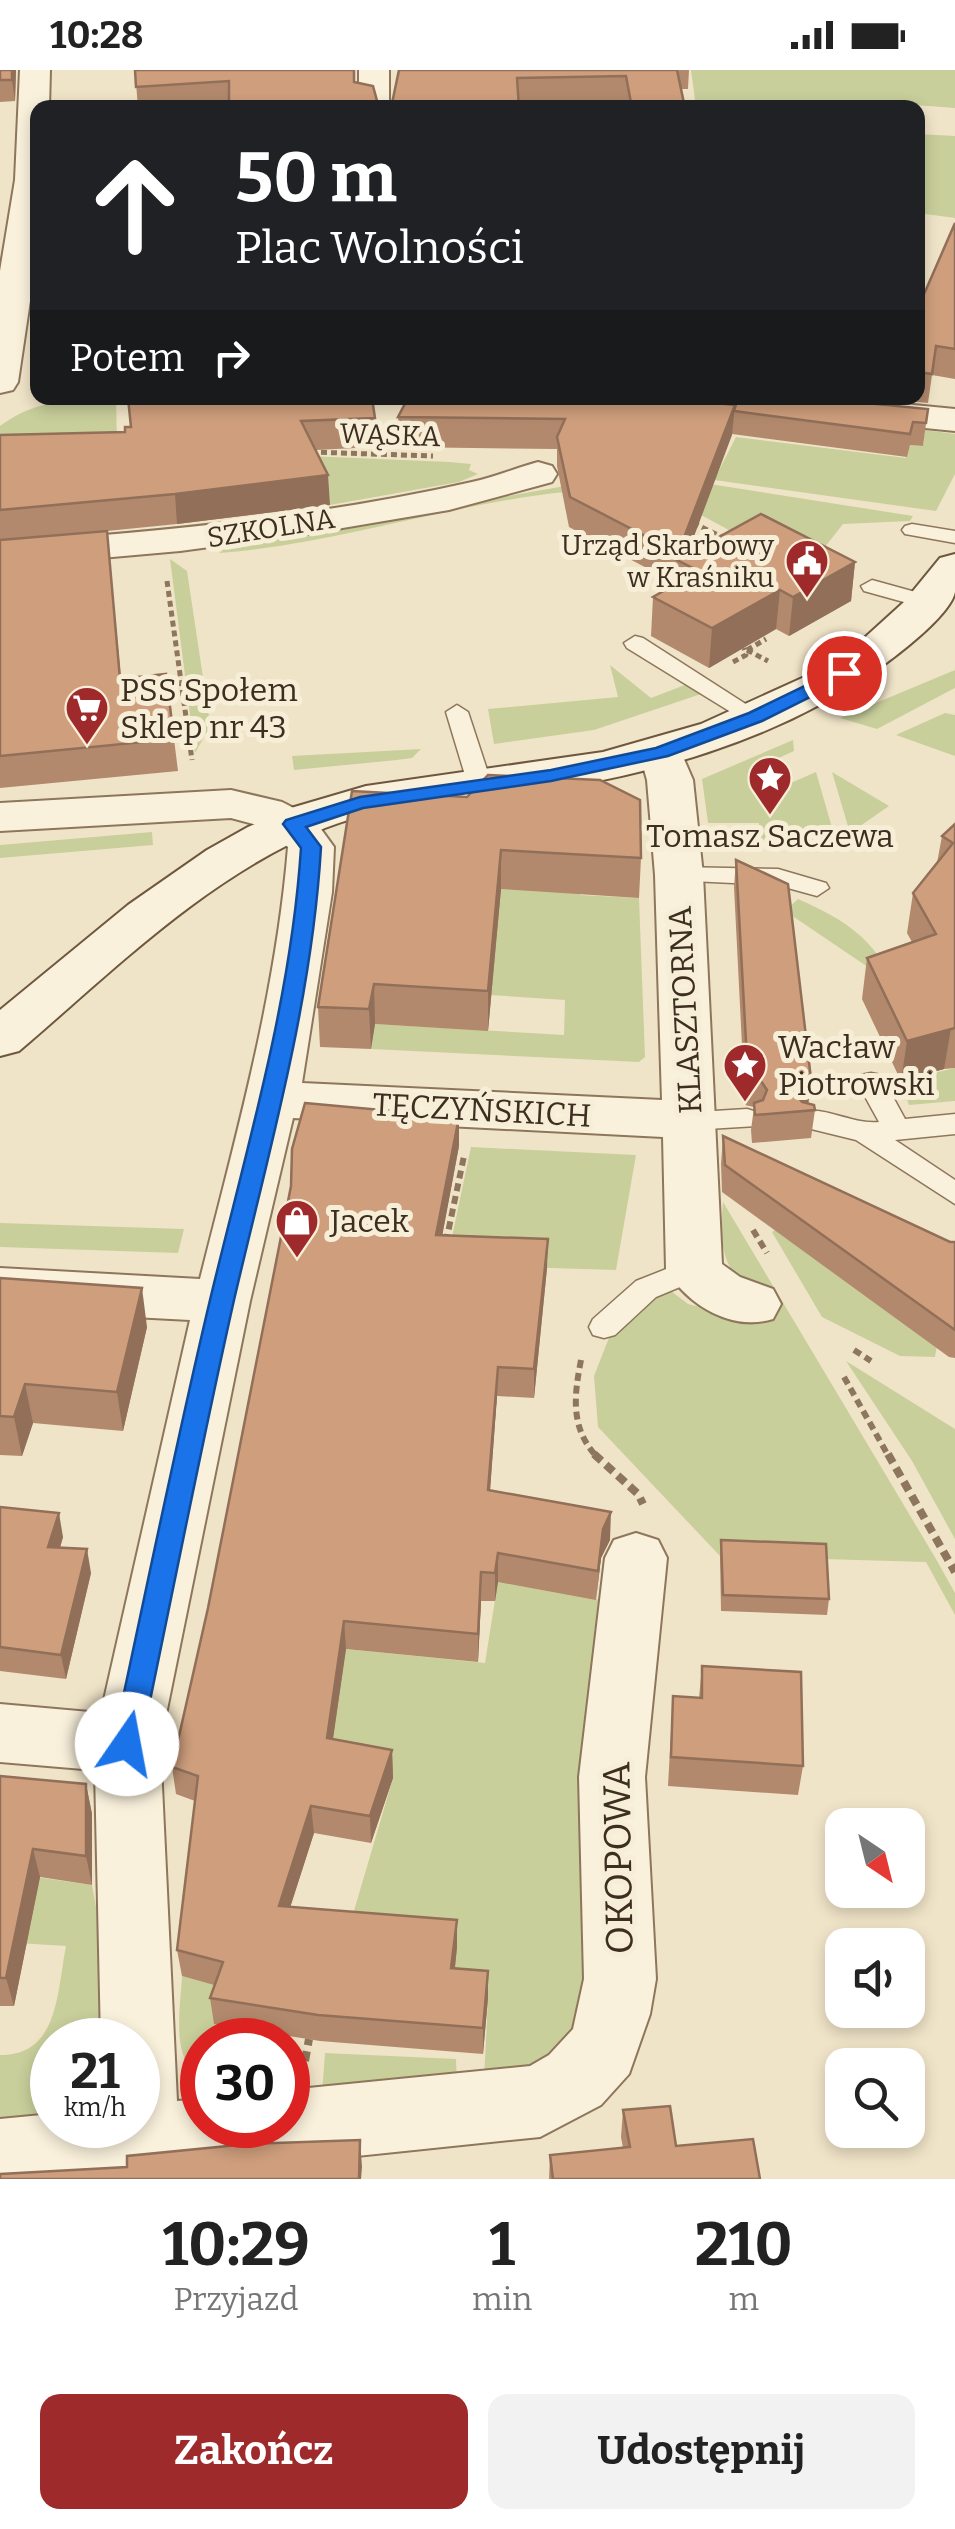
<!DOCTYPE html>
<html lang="pl">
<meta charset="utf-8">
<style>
:root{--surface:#fff;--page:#f2f2f2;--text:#222;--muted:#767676;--accent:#9e2a2b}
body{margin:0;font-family:Bitter,serif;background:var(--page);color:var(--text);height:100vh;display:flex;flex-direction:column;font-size:38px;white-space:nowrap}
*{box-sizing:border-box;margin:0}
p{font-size:32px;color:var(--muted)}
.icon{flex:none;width:55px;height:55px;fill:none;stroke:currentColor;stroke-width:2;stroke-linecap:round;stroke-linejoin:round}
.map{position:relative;height:2109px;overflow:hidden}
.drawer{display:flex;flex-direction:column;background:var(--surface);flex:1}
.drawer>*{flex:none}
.top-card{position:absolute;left:30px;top:30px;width:895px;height:305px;border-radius:20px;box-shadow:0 5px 15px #0003;background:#202124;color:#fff;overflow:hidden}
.needle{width:65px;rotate:145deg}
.fabs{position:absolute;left:825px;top:1738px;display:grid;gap:20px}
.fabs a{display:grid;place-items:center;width:100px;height:100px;border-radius:20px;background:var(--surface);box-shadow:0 5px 15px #0003;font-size:50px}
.speed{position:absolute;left:30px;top:1948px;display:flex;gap:20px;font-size:50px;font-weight:700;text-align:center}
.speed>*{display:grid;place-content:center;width:130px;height:130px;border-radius:50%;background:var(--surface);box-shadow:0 5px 15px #0003;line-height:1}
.speed small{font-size:25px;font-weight:400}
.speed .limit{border:15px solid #d22;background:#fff;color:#111}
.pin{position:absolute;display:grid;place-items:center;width:85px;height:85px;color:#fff;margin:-42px;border:5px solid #fff;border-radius:50%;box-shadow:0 2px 10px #0007}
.me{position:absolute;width:110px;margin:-55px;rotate:12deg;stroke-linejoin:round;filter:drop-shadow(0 0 8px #0008)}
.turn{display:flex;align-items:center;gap:35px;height:210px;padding:0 40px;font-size:45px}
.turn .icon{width:130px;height:130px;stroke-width:2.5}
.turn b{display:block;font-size:70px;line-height:85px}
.then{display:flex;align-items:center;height:95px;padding:0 40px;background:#0003;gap:20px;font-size:38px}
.eta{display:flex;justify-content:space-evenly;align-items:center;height:170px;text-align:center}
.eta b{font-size:60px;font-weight:700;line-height:70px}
.cta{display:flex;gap:20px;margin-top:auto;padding:20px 40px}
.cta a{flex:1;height:115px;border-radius:20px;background:var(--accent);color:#fff;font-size:40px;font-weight:700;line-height:115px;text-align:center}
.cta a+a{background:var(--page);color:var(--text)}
.status{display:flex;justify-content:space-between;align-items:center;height:70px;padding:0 50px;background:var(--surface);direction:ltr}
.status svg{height:28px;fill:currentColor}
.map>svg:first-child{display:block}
.green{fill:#c9cf9b}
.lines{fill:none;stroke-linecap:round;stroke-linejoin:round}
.lane-casing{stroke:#8d765c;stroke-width:3}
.street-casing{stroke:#8d765c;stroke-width:4}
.secondary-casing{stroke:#6f573f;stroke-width:4}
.path-far2{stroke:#8d765c;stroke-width:5;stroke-dasharray:6 4;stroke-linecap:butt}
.path-far1{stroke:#8d765c;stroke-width:6;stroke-dasharray:8 5;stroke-linecap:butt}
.path{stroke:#8d765c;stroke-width:8;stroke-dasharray:10 6;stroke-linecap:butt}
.lane{fill:#faf1dc;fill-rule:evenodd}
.street{fill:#faf1dc;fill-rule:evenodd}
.secondary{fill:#faf1dc;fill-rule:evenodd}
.wall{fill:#b2896c}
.shaded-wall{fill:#916f58}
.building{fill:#cf9f7d;stroke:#916f58;stroke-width:2.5}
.route{fill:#1a73e8;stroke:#114b97;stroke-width:2.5}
.labels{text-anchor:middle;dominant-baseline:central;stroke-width:10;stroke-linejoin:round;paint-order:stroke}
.far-street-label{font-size:28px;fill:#3d2e20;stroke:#f7eed8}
.far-poi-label{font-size:28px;fill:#3d2e20;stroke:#f7eed8;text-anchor:end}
.poi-label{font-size:32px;fill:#3d2e20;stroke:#f7eed8;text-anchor:start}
.street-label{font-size:32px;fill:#3d2e20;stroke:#f7eed8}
.near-street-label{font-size:38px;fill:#3d2e20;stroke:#f7eed8}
</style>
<div class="status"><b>10:28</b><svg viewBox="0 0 49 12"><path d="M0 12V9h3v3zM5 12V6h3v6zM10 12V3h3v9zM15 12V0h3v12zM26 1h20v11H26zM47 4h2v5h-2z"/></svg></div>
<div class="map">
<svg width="955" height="2109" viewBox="0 0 955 2109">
<rect width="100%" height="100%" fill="#f0e4c8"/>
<!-- green -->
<g class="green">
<polygon points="691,0 955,0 955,38 874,32 873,38 696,37"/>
<polygon points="918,64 955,66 955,148 918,143"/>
<path d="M86,328H116L117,372L0,377V356C27,336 53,331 86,328Z"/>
<polygon points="925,360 955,364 955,404 936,441 714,410 736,367 906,388 910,375 923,376"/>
<polygon points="308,386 450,392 471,394 469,400 478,404 459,412 330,435"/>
<path d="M710,414L913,446L910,451L843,454L825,477L751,472L701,445L565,439V422C449,434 336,474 219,483L231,474L565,416Z"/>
<polygon points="170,489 187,501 209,647 207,662 195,683"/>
<polygon points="610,595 651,628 690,613 704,623 594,660 494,674 488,639 618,627"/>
<polygon points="955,600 955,618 877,659 840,648"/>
<polygon points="945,643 955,645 955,686 896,665"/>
<polygon points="793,670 794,681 752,700 777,719 816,702 835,768 808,774 759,771 759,753 708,753 702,709"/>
<polygon points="421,679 412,688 397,690 294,700 292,686"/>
<polygon points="832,702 889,736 850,763"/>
<polygon points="152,762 153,775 0,788 0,775"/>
<polygon points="450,797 578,821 580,825 639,828 645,987 639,992 371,979 375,954 564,965 565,930 491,925 497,862"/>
<path d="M798,829C847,851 872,867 896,916L785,841Z"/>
<polygon points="955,998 955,1031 909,1035 900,1011"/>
<polygon points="471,1077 636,1085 616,1200 446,1195"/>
<path d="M723,1132L936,1489L955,1523V1545L926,1492L720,1486L598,1357L594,1306L612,1260L667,1218L688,1234L715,1241L737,1206C719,1189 721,1156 723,1132Z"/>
<polygon points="0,1153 184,1159 178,1183 0,1177"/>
<polygon points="775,1160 937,1275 935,1287 900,1286 822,1247 772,1162"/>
<polygon points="846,1291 955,1359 955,1469 912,1391"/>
<path d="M498,1511L617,1533L586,1941C558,1987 540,2007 484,2010L488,1928L346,1868L393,1708L329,1696L346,1579L485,1593Z"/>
<path d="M0,1802L92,1815C102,1869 110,1915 97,1970H52V2037L41,2044L0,2052V1985C59,1986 57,1921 66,1876L0,1872Z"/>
<path d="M182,1906L226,1918L287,1964V1970H202V2006C169,1992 181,1935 182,1906Z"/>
<polygon points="325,1983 456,1989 457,2013 322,2023"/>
</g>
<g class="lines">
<defs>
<g id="lane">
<polygon points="912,454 955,461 955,473 905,464 902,460 905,456"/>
<polygon points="872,510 937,528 940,533 929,539 864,521 861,516"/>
<polygon points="635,566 643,568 766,647 763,652 747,652 627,578 624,573"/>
<polygon points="457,635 468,642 492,715 488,720 480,722 468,715 446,642"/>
<polygon points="679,797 778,799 826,813 829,818 817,826 777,815 670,810 667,805"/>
<path d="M871,1003L881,1005L905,1049L955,1044V1064L895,1070L955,1110V1134L856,1070L799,1056L795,1049L799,1042C824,1035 852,1055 879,1052L857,1012L861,1005Z"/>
<polygon points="747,1039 757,1042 761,1049 757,1056 691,1060 681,1057 677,1050 681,1043"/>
<polygon points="694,1188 704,1191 709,1199 704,1207 656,1227 615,1265 604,1268 593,1265 589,1257 593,1249 636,1211"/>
</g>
<g id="street">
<polygon points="20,0 50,0 49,38 38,38 38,177 18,312 13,320 0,323 0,201 15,110"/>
<rect x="359" y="0" width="30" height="38"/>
<polygon points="717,328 841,328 955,339 955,361 735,339 722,336"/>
<path d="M538,392L552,396L557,404L552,412L449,440L313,463L180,481L0,497V473C157,462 318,447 472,412C494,407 516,398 538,392Z"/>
<path d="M661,669L677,673L693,710L703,805L722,1194L740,1207L773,1219L781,1234L773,1249C732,1262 687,1235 666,1199L663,1067L293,1048L250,1231L160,1674L177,2031L202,2029V2055H288V2020L530,1996L549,1985L573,1959L584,1909L579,1707L605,1488L614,1470L636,1463L658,1470L667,1488L645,1707L656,1909L650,1944L629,2004L601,2035L540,2067L135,2109H0V2049L52,2044V2055H138V1970H101L95,1700L0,1692V1634L101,1643L190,1250L0,1240V1198L200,1209C236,1066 276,924 288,777L261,756L231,748L0,761V733L231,720L282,732L313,748L334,777L332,822L302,1013L662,1030L655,805L647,710L639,682L645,673Z"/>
</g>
<path id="secondary" d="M955,484C955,496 955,511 955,522C950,546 895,587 875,601C772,672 649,706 526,723C459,732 389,733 325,758C207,806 114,900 19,981L0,986V940L128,835L207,780L248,757L291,738L366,716L603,682L701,654L811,604L861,571L904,532L940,488Z"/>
</defs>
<!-- lane casing -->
<use href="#lane" class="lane-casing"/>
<!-- street casing -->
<use href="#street" class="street-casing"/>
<!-- secondary casing -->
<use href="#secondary" class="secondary-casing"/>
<!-- path-far2 -->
<g class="path-far2">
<polyline points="311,382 433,386"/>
<polyline points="693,453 726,469"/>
<polyline points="167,511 192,690"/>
<polyline points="747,580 768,591"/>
<polyline points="747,580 766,569"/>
<polyline points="733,592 746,585 744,578"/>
</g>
<!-- path-far1 -->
<g class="path-far1">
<polyline points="753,1160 767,1183"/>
<polyline points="446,1172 464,1086"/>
<polyline points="854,1280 871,1291"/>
<path d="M581,1290C574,1326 570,1358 597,1387"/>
<polyline points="844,1307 889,1387"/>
</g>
<!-- path -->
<g class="path">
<polyline points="594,1384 638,1424 643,1434"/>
<polyline points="888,1384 955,1502"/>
<polyline points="305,1991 309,1969"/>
</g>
<!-- lane -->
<use href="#lane" class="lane"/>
<!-- street -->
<use href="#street" class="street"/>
<!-- secondary -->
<use href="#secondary" class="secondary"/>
</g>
<!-- wall -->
<g class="wall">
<polygon points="0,0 16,0 15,31 0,32"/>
<polygon points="135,0 355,0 355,12 379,38 138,38"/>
<polygon points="399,0 689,0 688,19 681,19 685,38 626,38 625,33 519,34"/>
<polygon points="955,153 955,309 932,305 928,333 875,328 918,328 918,238"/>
<polygon points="735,335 928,339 923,376 910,375 907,387 732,364 687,484 855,492 851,531 789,566 776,559 709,598 651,566 653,527 675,513 569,457 557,396 557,379 399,377 398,347"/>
<polygon points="375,348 376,377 316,380 330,435 177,454 107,461 121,609 174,669 178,701 0,718 0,365 125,362 125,357"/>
<polygon points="352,721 641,788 639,828 501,819 488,961 375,954 371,979 320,977 318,937"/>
<polygon points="955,754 955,998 944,999 901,1011 862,929 867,888 912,872 907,863 913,823 937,793 942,766"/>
<polygon points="736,790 811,1009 808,1034 815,1040 811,1068 752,1073 751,1060 754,1037 745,1035 734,817"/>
<polygon points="723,1066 950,1172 955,1172 955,1288 949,1287 722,1122 721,1094"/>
<polygon points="459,1076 442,1165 547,1198 534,1328 497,1326 490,1420 610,1470 601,1488 596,1530 498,1512 495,1531 481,1531 478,1592 346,1579 333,1669 392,1680 393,1708 371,1773 314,1763 290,1837 457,1850 457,1877 455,1898 488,1928 483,1984 320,1971 214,1954 210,1928 214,1915 182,1906 177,1880 195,1731 176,1724 172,1697"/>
<polygon points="0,1208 147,1257 123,1361 33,1353 22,1386 0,1385"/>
<polygon points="0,1437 63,1467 60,1478 91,1503 66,1609 0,1601"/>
<polygon points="721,1470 829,1529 827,1545 721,1541 720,1486"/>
<polygon points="702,1596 803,1696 798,1725 668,1716 673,1626 699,1628"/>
<polygon points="0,1706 86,1714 92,1744 92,1815 40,1807 14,1936 0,1936"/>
<polygon points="623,2040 676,2076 760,2109 549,2109 550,2085 623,2078 621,2067"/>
</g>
<!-- shaded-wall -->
<g class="shaded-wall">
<polygon points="12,0 16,0 15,31 12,10"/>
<polygon points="735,335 732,365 684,493 678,490 678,483"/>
<polygon points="328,405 330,435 177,454 175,424"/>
<polygon points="855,492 851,531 789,566 793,527"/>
<polygon points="780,520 776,559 709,598 712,558"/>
<polygon points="501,780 501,819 488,961 488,921"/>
<polygon points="374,914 375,954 371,979 369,939"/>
<polygon points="951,958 944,999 901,1011 907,971"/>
<polygon points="811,1009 808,1037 796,1040 795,1023 799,1013"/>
<polygon points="459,1047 459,1076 437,1194 436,1165"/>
<polygon points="548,1169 547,1198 534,1328 534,1299"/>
<polygon points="142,1218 147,1257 123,1361 117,1322"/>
<polygon points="498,1297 497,1326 488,1448 488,1420"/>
<polygon points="25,1314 33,1353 22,1386 14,1347"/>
<polygon points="611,1442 610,1470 601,1488 596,1530 603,1459"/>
<polygon points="59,1443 63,1467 53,1501 48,1477"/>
<polygon points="87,1479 91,1503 66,1609 61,1585"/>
<polygon points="498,1483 498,1512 495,1531 495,1503"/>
<polygon points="481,1502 481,1531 478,1592 478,1564"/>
<polygon points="344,1551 346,1579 329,1696 327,1668"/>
<polygon points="392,1680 393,1708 371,1773 370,1746"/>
<polygon points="86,1714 92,1744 92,1815 86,1786"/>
<polygon points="311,1736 314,1763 282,1863 279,1836"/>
<polygon points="33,1779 40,1807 14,1936 6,1908"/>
<polygon points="457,1850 457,1877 452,1924 451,1898"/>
<polygon points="488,1901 488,1928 483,1984 483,1958"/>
<polygon points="360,2070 362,2097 361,2109 359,2109"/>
</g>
<!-- building -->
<g class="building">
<rect x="0" y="0" width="12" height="10"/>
<polygon points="135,0 354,0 354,12 373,16 379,38 229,38 229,11 136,17"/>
<polygon points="399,0 677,0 685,38 632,38 626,6 517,8 519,38 391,38"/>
<polygon points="955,153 955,279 936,276 932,304 918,302 918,238"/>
<polygon points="128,328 372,328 375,348 301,351 328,405 175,424 0,440 0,365 125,362 125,357 131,357"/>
<polygon points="408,328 671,328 735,335 678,483 570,427 557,367 565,349 398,347"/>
<polygon points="738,328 815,328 928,339 926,353 913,352 910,364 734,341"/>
<polygon points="761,444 855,492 793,527 780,520 712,558 653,527 699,501 677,490"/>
<polygon points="107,461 120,609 166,604 174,669 0,686 0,470"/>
<polygon points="488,705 600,710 640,730 641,788 501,780 488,921 374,914 369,939 318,937 352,721 467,727"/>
<polygon points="955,754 955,958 907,971 867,888 936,864 913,823 953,773 942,766"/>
<polygon points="736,790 788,814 811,1009 799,1013 795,1023 802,1032 814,1035 815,1040 755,1045 754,1033 763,1030 767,1020 761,1011 748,1008"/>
<polygon points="305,1033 459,1047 436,1165 548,1169 534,1299 498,1297 488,1420 611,1442 603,1459 598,1501 498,1483 495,1503 481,1502 478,1564 344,1551 327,1668 392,1680 370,1746 311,1736 279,1836 457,1850 451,1898 488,1901 483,1958 318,1945 210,1928 223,1892 177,1880 198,1706 172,1697 208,1538 291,1116 292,1079"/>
<polygon points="723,1066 950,1172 955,1172 955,1260 725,1095"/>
<polygon points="0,1208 142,1218 117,1322 25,1314 14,1347 0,1346"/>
<polygon points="0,1437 59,1443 48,1477 87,1479 61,1585 0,1577"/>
<polygon points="721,1470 826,1474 829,1529 723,1525"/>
<polygon points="702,1596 801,1602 803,1696 671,1687 673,1626 702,1628"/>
<polygon points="0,1706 86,1714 86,1786 33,1779 6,1908 0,1908"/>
<polygon points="670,2036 676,2076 753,2069 760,2109 553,2109 550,2085 630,2077 623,2040"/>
<polygon points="360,2070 359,2109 0,2109 0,2104 127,2097 127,2086 248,2074"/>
</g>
<!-- route -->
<path class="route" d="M844,597L853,603L850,607L762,651L668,686L551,711L363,738L306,757L321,777C312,932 269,1080 234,1230C201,1377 172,1526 141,1674L137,1683L127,1687L117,1683L113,1674C145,1526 175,1377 210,1230C246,1080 291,932 301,778L283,754L286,750L360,727L551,700L656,678L749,643Z"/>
<!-- icons -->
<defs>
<symbol id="civic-pin" viewBox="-11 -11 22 30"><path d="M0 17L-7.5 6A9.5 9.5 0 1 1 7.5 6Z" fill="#9e2a2b" stroke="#f7eed8"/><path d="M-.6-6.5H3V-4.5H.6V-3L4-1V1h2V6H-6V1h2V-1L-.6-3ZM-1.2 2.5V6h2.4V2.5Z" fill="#fff"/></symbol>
<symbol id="supermarket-pin" viewBox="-11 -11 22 30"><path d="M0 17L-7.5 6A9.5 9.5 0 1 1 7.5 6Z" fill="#9e2a2b" stroke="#f7eed8"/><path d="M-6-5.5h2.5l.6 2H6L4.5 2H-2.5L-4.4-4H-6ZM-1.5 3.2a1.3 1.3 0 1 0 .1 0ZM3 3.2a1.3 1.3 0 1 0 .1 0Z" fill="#fff"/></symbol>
<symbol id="sight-pin" viewBox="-11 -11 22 30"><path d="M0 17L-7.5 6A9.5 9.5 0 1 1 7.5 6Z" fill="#9e2a2b" stroke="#f7eed8"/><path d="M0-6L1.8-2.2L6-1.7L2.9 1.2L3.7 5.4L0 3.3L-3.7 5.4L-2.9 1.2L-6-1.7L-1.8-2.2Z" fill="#fff"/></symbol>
<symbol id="shop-pin" viewBox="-11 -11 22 30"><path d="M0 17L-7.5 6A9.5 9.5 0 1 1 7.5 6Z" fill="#9e2a2b" stroke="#f7eed8"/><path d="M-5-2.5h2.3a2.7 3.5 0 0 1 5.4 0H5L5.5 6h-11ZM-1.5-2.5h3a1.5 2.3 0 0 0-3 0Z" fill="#fff"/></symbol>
</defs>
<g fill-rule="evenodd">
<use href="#civic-pin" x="782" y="466" width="50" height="68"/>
<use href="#supermarket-pin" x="62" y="613" width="50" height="68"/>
<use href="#sight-pin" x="745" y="683" width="50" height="68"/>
<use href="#sight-pin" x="720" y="970" width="50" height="68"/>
<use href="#shop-pin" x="272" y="1126" width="50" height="68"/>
</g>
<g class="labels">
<!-- far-street labels -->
<g class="far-street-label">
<text transform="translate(390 365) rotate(2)">WĄSKA</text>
<text transform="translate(271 458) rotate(-9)">SZKOLNA</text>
</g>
<!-- far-poi labels -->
<g class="far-poi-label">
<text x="774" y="475">Urząd Skarbowy<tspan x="774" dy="32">w Kraśniku</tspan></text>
</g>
<!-- poi labels -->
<g class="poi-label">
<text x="120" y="620">PSS Społem<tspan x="120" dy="37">Sklep nr 43</tspan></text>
<text x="770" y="766" text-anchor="middle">Tomasz Saczewa</text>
<text x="778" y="977">Wacław<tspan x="778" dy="37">Piotrowski</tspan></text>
<text x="330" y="1151">Jacek</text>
</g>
<!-- street labels -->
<g class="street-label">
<text transform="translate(685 940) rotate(-93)">KLASZTORNA</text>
<text transform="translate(482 1040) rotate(3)">TĘCZYŃSKICH</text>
</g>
<!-- near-street labels -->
<g class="near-street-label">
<text transform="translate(618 1788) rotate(-91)">OKOPOWA</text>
</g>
</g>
</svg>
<div class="fabs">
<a><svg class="needle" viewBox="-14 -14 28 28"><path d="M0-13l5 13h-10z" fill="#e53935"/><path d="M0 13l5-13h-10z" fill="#767676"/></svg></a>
<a><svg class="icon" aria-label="sound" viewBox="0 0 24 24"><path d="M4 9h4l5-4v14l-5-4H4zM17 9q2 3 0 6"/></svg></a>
<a><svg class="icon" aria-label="search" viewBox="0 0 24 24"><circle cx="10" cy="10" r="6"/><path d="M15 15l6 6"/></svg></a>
</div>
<div class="speed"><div>21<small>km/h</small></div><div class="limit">30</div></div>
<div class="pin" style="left:844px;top:603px;background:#d93025"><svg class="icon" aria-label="arrive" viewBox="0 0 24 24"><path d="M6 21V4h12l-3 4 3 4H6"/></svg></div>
<svg class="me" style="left:127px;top:1674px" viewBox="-20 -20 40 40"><circle r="19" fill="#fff"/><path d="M0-13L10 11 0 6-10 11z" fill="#1a73e8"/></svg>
<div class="top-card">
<div class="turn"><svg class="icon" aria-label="ahead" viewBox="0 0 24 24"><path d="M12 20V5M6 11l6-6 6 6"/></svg><div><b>50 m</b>Plac Wolności</div></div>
<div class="then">Potem<svg class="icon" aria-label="right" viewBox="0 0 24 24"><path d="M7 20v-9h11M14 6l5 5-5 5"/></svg></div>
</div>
</div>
<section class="drawer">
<div class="eta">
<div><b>10:29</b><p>Przyjazd</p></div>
<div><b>1</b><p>min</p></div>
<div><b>210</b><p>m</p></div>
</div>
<div class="cta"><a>Zakończ</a><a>Udostępnij</a></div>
</section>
